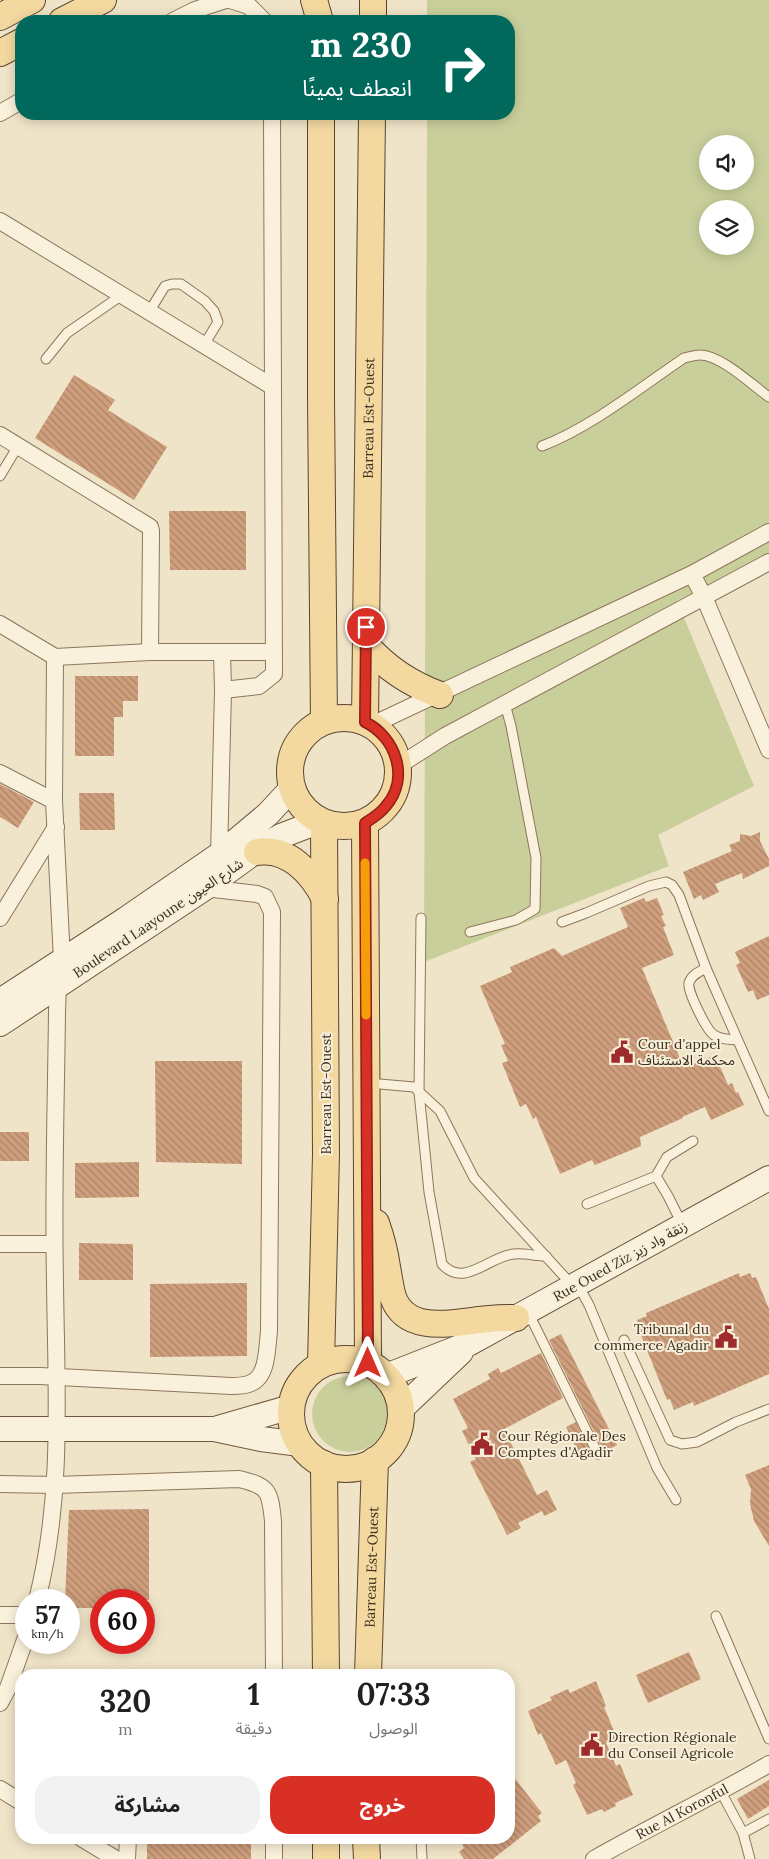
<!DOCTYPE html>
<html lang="ar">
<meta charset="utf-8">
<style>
:root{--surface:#fff;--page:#f2f2f2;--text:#202124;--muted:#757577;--accent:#d93025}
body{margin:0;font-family:Lora,"Noto Sans Arabic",serif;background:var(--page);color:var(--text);direction:rtl;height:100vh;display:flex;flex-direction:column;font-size:19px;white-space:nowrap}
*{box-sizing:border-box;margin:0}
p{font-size:16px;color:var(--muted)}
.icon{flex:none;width:28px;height:28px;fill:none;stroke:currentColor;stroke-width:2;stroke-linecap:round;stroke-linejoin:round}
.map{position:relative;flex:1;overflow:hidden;direction:ltr}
.sheet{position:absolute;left:15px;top:1669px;width:500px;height:175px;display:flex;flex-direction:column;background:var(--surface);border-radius:20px;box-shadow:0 2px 12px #0003;direction:rtl}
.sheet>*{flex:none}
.top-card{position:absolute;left:15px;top:15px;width:500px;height:105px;border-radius:20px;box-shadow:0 2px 12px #0003;direction:rtl;background:#00695c;color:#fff;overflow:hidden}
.buttons{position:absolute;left:699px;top:135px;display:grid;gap:10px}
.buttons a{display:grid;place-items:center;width:55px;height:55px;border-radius:50%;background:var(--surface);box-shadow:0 2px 12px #0003;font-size:25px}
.speed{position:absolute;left:15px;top:1589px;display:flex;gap:10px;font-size:25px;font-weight:700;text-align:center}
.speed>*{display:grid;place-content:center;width:65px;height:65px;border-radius:50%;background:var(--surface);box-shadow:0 2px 12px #0003;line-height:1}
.speed small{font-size:12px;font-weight:400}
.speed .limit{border:8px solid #d22;background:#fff;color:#111}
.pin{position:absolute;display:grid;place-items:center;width:42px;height:42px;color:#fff;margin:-21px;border:2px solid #fff;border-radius:50%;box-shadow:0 1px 5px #0007}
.me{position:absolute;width:55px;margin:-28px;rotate:0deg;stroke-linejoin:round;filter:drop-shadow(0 0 4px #0008)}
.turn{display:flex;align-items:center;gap:18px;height:105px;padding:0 20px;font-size:22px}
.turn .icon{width:65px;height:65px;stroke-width:2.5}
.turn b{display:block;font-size:35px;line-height:42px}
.eta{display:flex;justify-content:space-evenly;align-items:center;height:85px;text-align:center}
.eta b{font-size:30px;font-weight:700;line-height:35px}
.button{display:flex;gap:10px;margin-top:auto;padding:10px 20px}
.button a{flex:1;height:58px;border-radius:20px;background:var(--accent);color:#fff;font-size:20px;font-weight:700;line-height:58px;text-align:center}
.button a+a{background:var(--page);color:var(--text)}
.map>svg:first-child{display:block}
.green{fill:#c9cf9b;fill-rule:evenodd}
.building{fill:url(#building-back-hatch)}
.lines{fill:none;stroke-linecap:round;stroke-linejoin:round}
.lane-casing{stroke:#8d765c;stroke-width:11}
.street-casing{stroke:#8d765c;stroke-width:18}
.secondary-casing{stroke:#6f573f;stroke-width:26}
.primary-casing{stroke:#5b4430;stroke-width:28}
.lane{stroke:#faf1dc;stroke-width:9}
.street{stroke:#faf1dc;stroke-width:16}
.secondary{stroke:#faf1dc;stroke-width:24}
.primary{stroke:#f3d9a0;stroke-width:26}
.route-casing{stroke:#8d1f18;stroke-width:12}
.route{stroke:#d93025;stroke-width:9}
.slow{stroke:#f59e0b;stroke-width:9}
.labels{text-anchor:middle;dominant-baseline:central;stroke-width:4;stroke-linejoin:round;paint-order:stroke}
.street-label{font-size:14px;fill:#3d2e20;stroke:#f7eed8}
.poi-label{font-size:14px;fill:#3d2e20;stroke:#f7eed8;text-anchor:start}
</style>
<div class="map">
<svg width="769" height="1859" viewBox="0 0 769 1859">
<defs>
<pattern id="building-back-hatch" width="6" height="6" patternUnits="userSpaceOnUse" patternTransform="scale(1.25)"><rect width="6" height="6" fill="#cf9f7d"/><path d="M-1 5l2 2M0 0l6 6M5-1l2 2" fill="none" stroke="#a98266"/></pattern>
</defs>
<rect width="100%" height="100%" fill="#f0e4c8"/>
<!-- green -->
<g class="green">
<path d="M427,0H769V553L677,601L754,786L658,835L669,866L424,962L427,114H509V21H427ZM708,144H745V181H708ZM708,209H745V246H708Z"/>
<circle cx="350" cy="1414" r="38"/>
</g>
<!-- building -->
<g class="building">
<polygon points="74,375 115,400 108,410 167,447 134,500 35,438"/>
<polygon points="169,511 246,511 246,570 170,570"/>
<polygon points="75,676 138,676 138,701 123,701 123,717 114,717 114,756 75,756"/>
<polygon points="0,784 34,802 18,828 0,817"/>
<polygon points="79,793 114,793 115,830 80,830"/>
<polygon points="760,832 760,841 769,859 769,866 743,879 742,873 715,884 719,892 703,900 701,895 694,899 683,872 732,851 729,845 740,841 740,834 751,836"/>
<polygon points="644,898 646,902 657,898 664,915 661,916 666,926 663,927 674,955 642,968 684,1068 715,1055 728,1085 732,1083 736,1093 738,1092 744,1105 711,1120 705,1107 682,1117 683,1118 640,1137 641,1146 595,1165 592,1160 560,1174 536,1117 533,1119 526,1104 520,1107 502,1063 508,1061 501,1045 505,1044 480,986 512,972 510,967 554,948 562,956 628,927 620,908"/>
<polygon points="769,936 769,995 757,1000 753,990 748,992 736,965 740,963 735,952"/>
<polygon points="155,1061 242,1061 242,1164 156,1162"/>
<rect x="0" y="1132" width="29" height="29"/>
<polygon points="139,1162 139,1197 75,1198 75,1163"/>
<polygon points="79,1243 133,1244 133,1280 79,1280"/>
<polygon points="739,1273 740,1277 750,1273 752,1278 756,1277 769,1309 769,1374 694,1406 693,1402 674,1410 670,1399 667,1400 637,1325 639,1324 637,1320 647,1316 646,1313"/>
<polygon points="247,1283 247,1356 150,1357 150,1284"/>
<polygon points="561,1334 617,1445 604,1452 549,1340"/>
<polygon points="541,1353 563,1398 504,1429 537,1495 547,1490 557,1510 544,1516 542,1511 518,1523 521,1528 507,1535 470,1462 476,1459 462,1431 468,1428 453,1399 490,1379 488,1374 498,1368 501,1373"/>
<polygon points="576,1422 593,1457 583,1462 566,1427"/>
<polygon points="769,1465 769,1546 754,1521 750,1504 751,1489 745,1475"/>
<polygon points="149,1509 149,1600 101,1600 101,1608 69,1608 69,1600 65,1600 69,1510"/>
<polygon points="689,1652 701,1679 648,1703 636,1675"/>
<polygon points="596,1681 606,1706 604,1707 617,1738 606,1743 616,1766 620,1764 633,1795 615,1803 616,1806 604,1812 602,1809 587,1815 573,1785 576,1783 566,1760 556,1765 541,1733 538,1735 528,1711 552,1700 550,1697 568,1689 570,1693"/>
<polygon points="509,1771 542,1813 538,1816 541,1821 493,1859 464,1859 459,1852 464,1848 462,1844 470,1838 509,1838"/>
<polygon points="769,1780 769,1806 748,1819 737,1799"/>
<rect x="147" y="1838" width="104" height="21"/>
</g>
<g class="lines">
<defs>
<g id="lane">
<polyline points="149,312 165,286 172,284 181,284 205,301 214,311 218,322 204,345"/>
<polyline points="46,359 67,333 122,295"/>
<path d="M542,446C590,428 641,387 684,358C689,357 695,355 700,355C721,355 752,385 769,397"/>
<polyline points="0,476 18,446"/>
<path d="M421,918L419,1092L429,1192L442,1264C464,1289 489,1256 514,1254C524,1253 536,1256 546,1256"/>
<polyline points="562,922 586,913 649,886 666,882 672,885 679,895 706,968 769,1111"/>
<polyline points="470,932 516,920 535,909 536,858 511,726 505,704"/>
<path d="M706,968C699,972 691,975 689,983C687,991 707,1031 714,1035C721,1040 730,1039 737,1040"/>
<polyline points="368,1083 414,1087 440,1111 474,1178 572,1285"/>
<polyline points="656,1176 667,1157 693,1141"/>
<polyline points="587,1204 656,1176 668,1196 683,1226"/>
<polyline points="578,1285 589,1305 657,1468 676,1500"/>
<polyline points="528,1312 598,1454"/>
<polyline points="624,1340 670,1440 682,1444 697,1442 736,1422 769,1409"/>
<polyline points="716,1616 769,1739"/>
<polyline points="721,1792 743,1833 750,1859"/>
<polyline points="743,1833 769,1819"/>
<polyline points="421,1838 422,1859"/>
</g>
<g id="street">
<polyline points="230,0 249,6 264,21"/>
<polyline points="173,21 195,10 226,0"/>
<polyline points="0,113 21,101"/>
<polyline points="0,221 273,387"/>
<polyline points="0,435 150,527 151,531 150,652"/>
<polyline points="692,574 704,597 769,750"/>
<polyline points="0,624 55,657 150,652 273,652"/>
<polyline points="55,657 54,801 62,960"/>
<polyline points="223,690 259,686 274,674 272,114"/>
<polyline points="372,725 692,574 769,532"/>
<polyline points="398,766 445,736 769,562"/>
<polyline points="0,773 54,801"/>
<polyline points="219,855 223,690 222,652"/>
<polyline points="0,918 56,827"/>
<polyline points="0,1244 54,1244"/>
<path d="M0,1376H40L231,1386C237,1386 245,1386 251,1383C268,1376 267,1347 269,1331L272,912L265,897L257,894L205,888"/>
<path d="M0,1484L55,1485L239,1479C269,1486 270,1491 273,1521L274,1675"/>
<path d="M37,1600C64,1495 56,1388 55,1281C53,1191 56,1102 57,1012L58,985"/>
<polyline points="0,1615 26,1615"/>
<polyline points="0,1703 8,1688 26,1637"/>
<polyline points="0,1789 21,1802"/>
<polyline points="81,1838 116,1859"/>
<polyline points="274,1838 274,1859"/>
<polyline points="127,1859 128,1838"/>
<path id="s1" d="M594,1859C652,1826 712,1797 769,1764"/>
</g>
<g id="secondary">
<polyline points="0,1001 126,919 219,855 268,814 292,788"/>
<polyline points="0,1024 205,888 263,846 281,836 320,821"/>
<polyline points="386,1376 470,1343 769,1178"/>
<polyline points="400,1410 461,1352"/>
<polyline points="218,1428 291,1407"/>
<polyline points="0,1429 214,1429 261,1439 300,1444"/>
</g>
<g id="primary">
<polyline points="314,0 320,21"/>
<polyline points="0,17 32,0"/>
<polyline points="62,21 103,0"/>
<polyline points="373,21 373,0"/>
<polyline points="0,53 21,42"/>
<polyline points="321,114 321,398 324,721"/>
<path d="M366,645C387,669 410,684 440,695"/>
<circle cx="344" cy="772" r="54"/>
<path id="s2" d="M365,722L372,114"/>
<polyline points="365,823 368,1363"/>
<path d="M257,852C288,847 312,873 325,899"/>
<path d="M376,1223C381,1237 385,1252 387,1267C389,1277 390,1287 393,1297C407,1337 459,1321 489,1319C498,1318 507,1318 516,1318"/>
<circle cx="346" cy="1414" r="55"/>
<polyline points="321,1364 326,1154 324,823"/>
<polyline points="324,1464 326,1675"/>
<path id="s3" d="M368,1675L375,1460"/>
<polyline points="366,1838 367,1859"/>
<polyline points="326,1859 326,1838"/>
</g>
</defs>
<!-- lane casing -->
<use href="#lane" class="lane-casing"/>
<!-- street casing -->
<use href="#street" class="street-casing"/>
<!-- secondary casing -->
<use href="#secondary" class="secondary-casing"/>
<!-- primary casing -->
<use href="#primary" class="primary-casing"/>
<!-- lane -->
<use href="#lane" class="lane"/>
<!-- street -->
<use href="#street" class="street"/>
<!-- secondary -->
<use href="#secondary" class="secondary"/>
<!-- primary -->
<use href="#primary" class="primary"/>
</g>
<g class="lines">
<defs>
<path id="route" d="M366,627L365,722C396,737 410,778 386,806C380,814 373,818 365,823L368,1363"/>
</defs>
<!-- route casing -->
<use href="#route" class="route-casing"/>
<!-- route -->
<use href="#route" class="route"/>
<!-- slow -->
<polyline class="slow" points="365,863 366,1015"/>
</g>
<!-- icons -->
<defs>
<symbol id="civic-bare" viewBox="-9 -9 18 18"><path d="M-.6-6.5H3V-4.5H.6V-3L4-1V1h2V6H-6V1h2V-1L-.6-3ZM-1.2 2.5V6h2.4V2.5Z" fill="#9e2a2b" stroke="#f7eed8" stroke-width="2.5" paint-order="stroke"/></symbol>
</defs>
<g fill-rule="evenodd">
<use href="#civic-bare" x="606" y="1036" width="32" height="32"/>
<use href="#civic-bare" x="710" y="1321" width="32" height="32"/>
<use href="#civic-bare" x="466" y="1428" width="32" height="32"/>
<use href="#civic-bare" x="576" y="1729" width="32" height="32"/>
</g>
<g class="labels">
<!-- street labels -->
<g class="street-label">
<text stroke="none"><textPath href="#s2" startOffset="304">Barreau Est-Ouest</textPath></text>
<text transform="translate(158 918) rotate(-34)">Boulevard Laayoune شارع العيون</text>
<text transform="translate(326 1094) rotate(-90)">Barreau Est-Ouest</text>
<text transform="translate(620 1261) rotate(-29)">Rue Oued Ziz زنقة واد زيز</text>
<text stroke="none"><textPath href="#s3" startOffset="108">Barreau Est-Ouest</textPath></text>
<text stroke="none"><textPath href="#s1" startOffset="100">Rue Al Koronful</textPath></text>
</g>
<!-- poi labels -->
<g class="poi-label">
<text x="638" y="1044">Cour d'appel<tspan x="638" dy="16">محكمة الاستئناف</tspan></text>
<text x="709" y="1329" text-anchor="end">Tribunal du<tspan x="709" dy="16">commerce Agadir</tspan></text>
<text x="498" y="1436">Cour Régionale Des<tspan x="498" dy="16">Comptes d'Agadir</tspan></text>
<text x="608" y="1737">Direction Régionale<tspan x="608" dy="16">du Conseil Agricole</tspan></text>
</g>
</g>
</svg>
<div class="buttons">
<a><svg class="icon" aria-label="sound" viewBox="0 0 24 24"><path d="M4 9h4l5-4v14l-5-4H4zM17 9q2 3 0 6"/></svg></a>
<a><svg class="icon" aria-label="layers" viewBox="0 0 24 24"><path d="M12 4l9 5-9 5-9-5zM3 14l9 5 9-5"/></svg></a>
</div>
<div class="speed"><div>57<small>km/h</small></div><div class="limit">60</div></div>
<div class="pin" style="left:366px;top:627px;background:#d93025"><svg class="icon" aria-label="arrive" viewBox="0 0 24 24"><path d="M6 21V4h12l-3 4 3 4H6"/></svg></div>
<svg class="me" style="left:368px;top:1363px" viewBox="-20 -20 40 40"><path d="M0-17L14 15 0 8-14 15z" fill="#d93025" stroke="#fff" stroke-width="4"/></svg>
<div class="top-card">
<div class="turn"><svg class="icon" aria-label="right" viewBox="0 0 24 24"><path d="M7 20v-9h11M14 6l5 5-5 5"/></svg><div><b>230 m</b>انعطف يمينًا</div></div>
</div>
<section class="sheet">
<div class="eta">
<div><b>07:33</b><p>الوصول</p></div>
<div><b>1</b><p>دقيقة</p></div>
<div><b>320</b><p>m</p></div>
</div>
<div class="button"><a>خروج</a><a>مشاركة</a></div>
</section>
</div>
